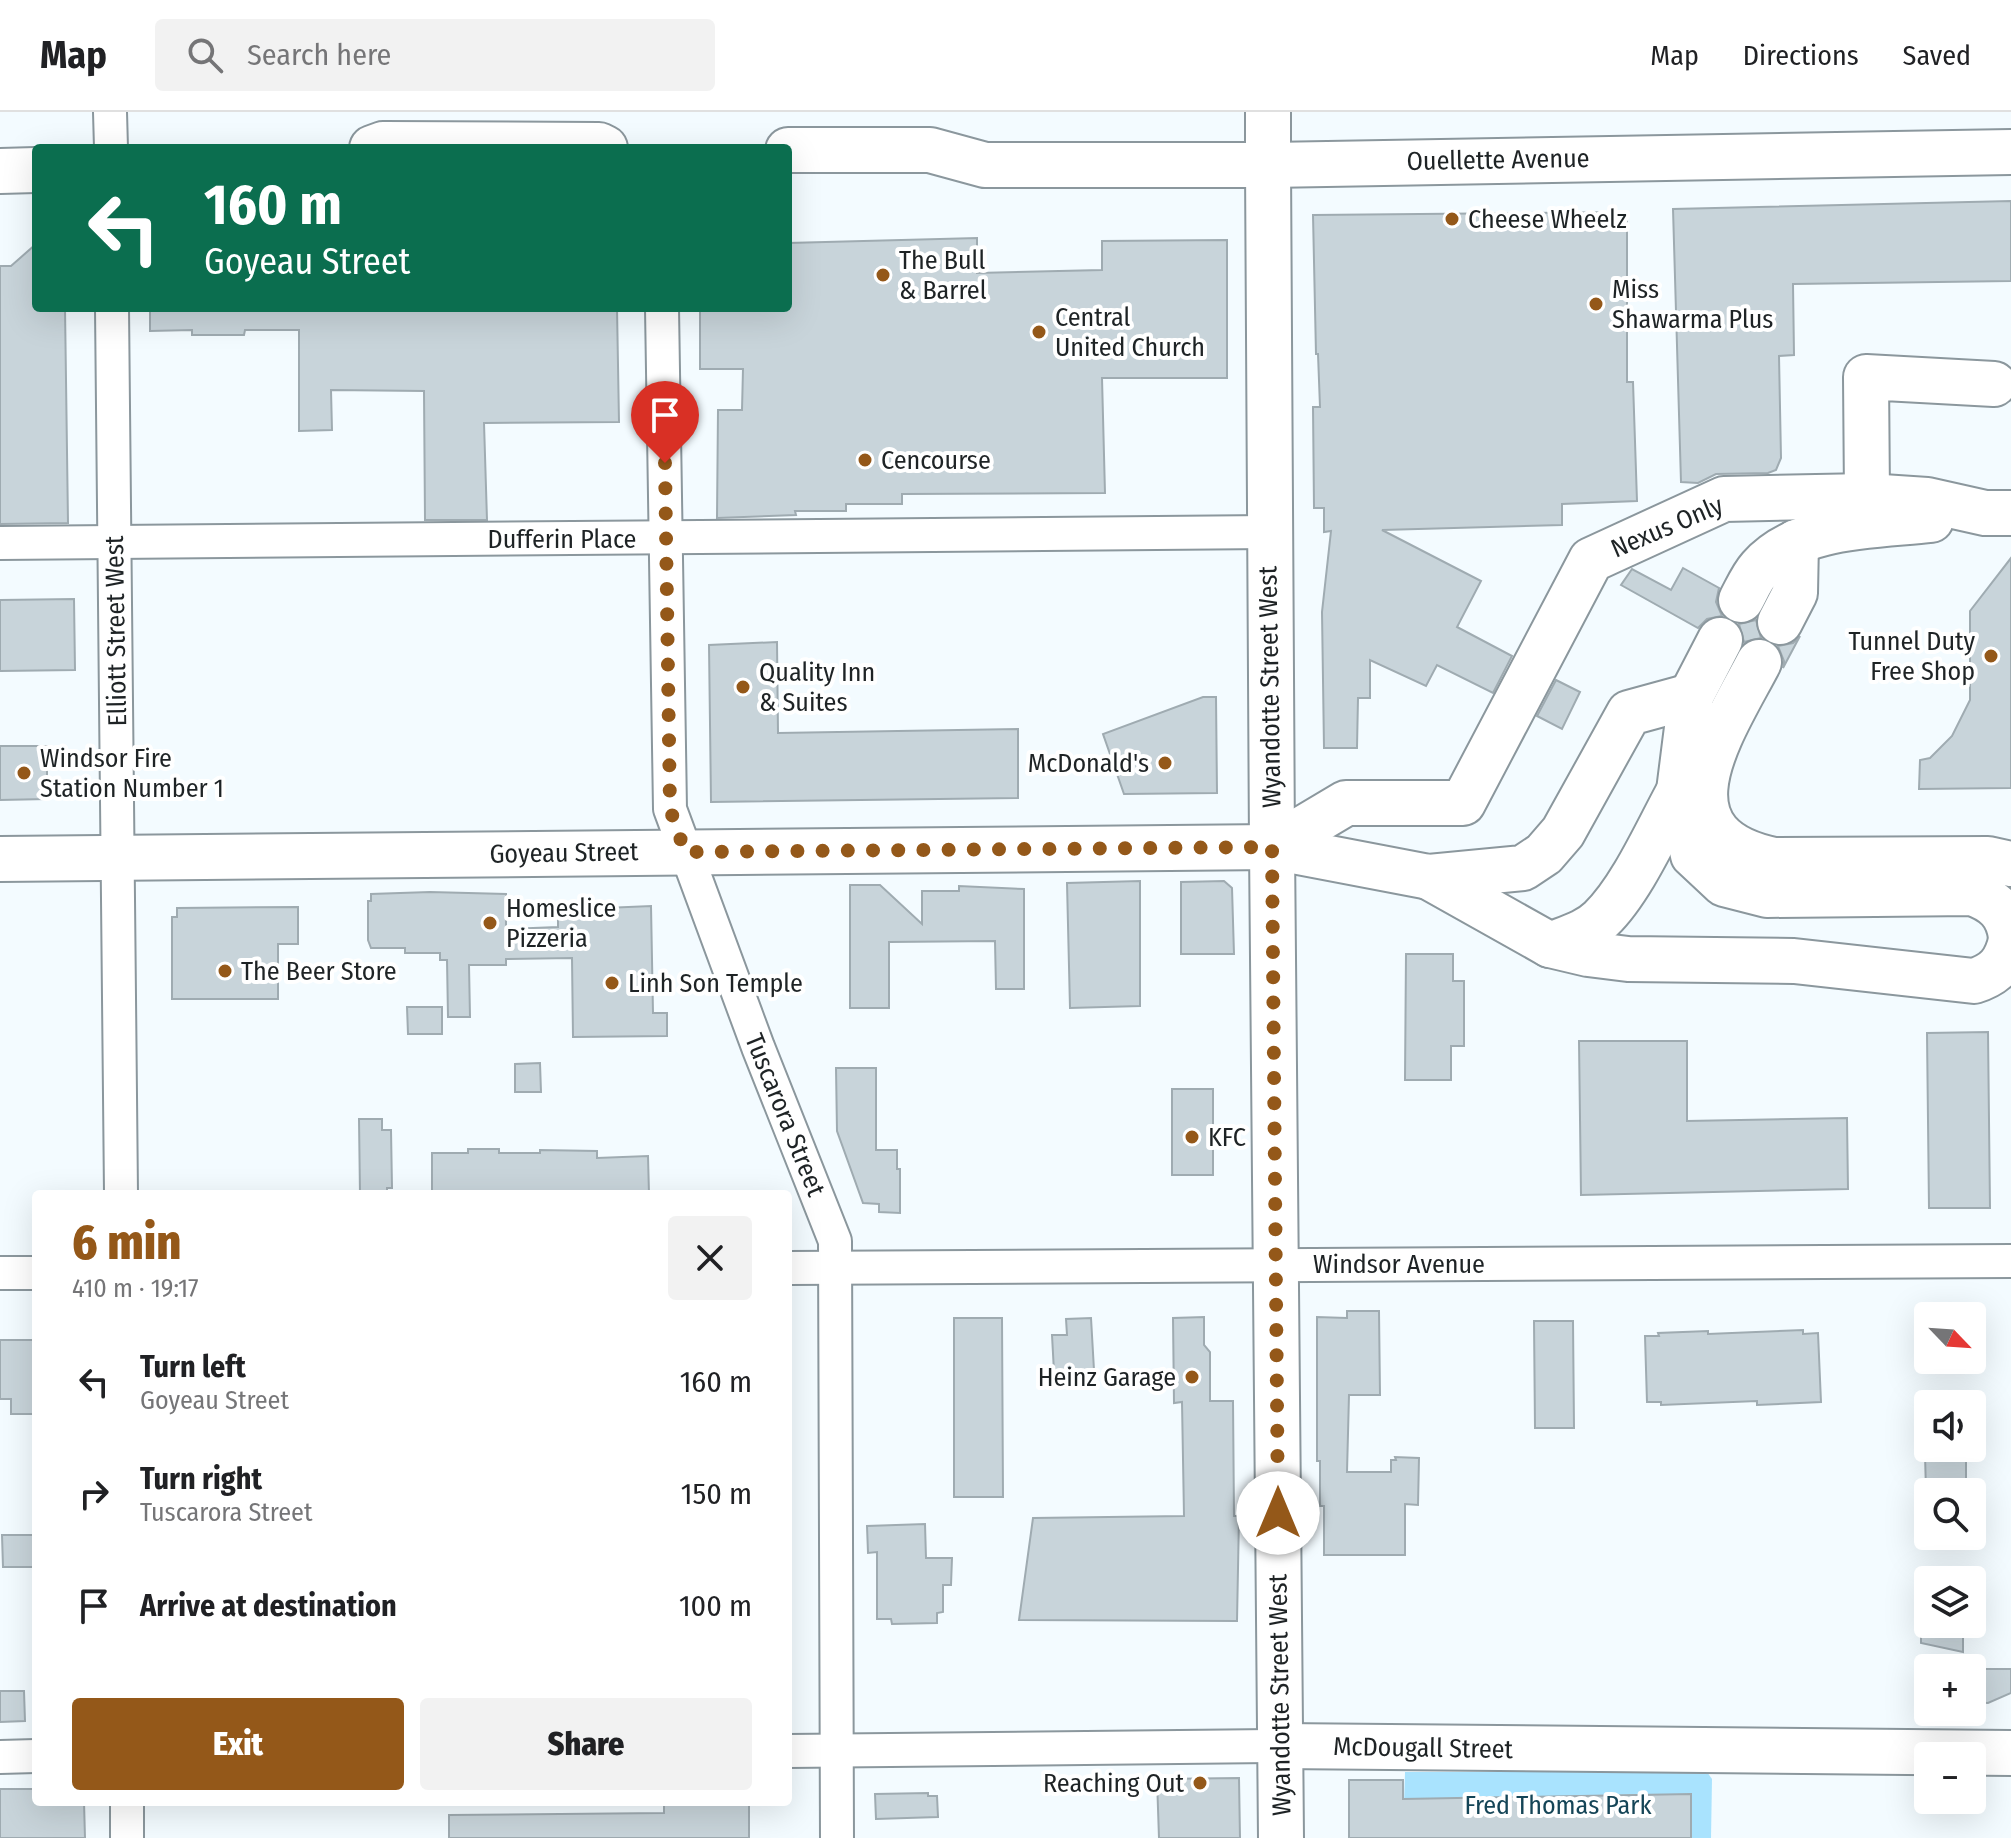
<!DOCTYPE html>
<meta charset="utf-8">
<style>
:root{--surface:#fff;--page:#f2f2f2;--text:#202124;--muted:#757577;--line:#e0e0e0;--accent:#945819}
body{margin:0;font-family:"Fira Sans Condensed",sans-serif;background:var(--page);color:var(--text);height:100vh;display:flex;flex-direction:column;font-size:30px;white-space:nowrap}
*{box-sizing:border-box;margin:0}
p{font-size:26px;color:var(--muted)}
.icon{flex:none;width:44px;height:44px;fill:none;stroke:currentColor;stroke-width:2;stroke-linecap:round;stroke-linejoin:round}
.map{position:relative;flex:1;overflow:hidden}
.panel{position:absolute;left:32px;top:1078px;width:760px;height:616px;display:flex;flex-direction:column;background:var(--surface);border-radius:8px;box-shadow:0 8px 32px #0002}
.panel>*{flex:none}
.top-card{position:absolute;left:32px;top:32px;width:760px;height:168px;border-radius:8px;box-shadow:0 8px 32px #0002;background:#0b6e4f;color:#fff;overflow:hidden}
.needle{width:52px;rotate:115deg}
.tools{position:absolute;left:1914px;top:1190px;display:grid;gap:16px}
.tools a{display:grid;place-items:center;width:72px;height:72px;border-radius:8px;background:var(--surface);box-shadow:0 8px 32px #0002;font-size:40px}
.pin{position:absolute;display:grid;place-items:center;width:68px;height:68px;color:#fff;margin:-82px -34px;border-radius:50% 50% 50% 0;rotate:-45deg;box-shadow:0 0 8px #0007}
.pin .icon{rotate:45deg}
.me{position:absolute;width:88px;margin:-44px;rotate:0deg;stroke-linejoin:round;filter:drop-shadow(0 0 6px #0008)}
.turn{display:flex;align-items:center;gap:28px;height:168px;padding:0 40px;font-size:36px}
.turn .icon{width:104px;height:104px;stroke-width:2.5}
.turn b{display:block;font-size:56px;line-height:68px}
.round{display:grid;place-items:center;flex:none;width:84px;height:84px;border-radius:8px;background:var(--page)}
.overview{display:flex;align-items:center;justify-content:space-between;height:136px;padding:0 40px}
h1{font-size:48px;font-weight:800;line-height:60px;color:var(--accent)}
.primary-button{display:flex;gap:16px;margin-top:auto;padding:16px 40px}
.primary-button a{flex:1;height:92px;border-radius:8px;background:var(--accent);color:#fff;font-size:32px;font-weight:800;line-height:92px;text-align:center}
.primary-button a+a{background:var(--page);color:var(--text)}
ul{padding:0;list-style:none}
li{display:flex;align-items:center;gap:24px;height:112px;padding:0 40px}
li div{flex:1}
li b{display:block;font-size:30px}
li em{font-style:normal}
header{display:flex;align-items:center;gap:48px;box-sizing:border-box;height:112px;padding:0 40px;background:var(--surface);border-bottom:2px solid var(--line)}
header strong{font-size:38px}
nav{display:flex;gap:44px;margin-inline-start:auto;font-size:28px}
.search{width:560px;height:72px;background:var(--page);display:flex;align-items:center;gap:20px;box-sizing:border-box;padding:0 28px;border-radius:8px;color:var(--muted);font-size:30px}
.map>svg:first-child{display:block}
.green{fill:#a9e3fe}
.building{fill:#c8d4da;stroke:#9fabb1;stroke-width:2}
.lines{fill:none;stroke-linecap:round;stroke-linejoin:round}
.street-casing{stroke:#8b979d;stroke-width:36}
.secondary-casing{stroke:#8b979d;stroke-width:48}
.primary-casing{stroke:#8b979d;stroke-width:48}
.street{stroke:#fff;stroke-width:32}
.secondary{stroke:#fff;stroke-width:44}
.primary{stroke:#fff;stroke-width:44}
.route{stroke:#945819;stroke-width:14;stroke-dasharray:0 25.2}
.poi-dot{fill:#945819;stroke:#fff;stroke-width:3}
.labels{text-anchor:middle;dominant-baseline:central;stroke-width:8;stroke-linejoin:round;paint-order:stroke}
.street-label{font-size:26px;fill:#1e2325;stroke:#fff}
.poi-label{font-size:26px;fill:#1e2325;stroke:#fff;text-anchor:start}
.park-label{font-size:26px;fill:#154557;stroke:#fff}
</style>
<header>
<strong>Map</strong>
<div class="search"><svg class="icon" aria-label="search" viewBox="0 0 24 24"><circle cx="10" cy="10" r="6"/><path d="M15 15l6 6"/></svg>Search here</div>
<nav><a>Map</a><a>Directions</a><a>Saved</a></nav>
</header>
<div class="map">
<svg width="2011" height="1726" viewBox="0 0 2011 1726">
<rect width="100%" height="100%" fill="#f3fbff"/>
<!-- green -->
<polygon class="green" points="1405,1660 1707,1660 1712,1667 1711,1726 1403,1726"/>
<!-- building -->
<g class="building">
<polygon points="2011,89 2011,169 1793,172 1794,243 1779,244 1781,346 1776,358 1768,361 1716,362 1698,371 1681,370 1673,97"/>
<polygon points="1627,100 1627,270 1633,270 1637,389 1562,392 1562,413 1382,418 1481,469 1457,515 1512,544 1493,581 1437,553 1426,574 1370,548 1370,586 1358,586 1357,636 1324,636 1322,500 1331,419 1324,420 1324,396 1314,396 1313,295 1320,295 1318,242 1316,242 1313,103"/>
<polygon points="977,126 977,161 1102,158 1102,129 1227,128 1227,266 1102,266 1105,381 902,382 902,392 846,392 846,399 795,399 796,403 717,406 718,298 742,298 743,257 700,257 700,196 788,196 788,131"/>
<polygon points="36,132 36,196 65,196 68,411 0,412 0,154 11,154"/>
<polygon points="150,196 617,196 619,310 484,311 487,408 425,408 424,279 331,278 332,318 299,319 299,218 245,218 244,223 192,223 192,218 150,219"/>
<polygon points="2011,446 2011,676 1919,677 1920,648 1930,646 1952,624 1970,588 1970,499"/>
<polygon points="1683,456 1719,476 1716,490 1722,504 1707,507 1698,516 1621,473 1632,457 1671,478"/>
<polygon points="74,487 75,558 0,559 0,488"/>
<polygon points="1756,508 1761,526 1744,530 1739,512"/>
<polygon points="1800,524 1783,556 1784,549 1778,534 1793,531"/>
<polygon points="777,530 778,621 1018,617 1018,686 711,690 709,533"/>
<polygon points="1556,568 1580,580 1562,617 1537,604"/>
<polygon points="1203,585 1216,585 1217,681 1124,682 1103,622"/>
<polygon points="0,634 47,634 47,687 0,688"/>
<polygon points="1140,769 1140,894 1070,896 1067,771"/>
<polygon points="1224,769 1232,776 1234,842 1181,842 1181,770"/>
<polygon points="850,773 880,773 922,812 922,779 959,779 959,774 1024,777 1024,877 996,877 995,829 889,830 889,896 850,896"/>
<polygon points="430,780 506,782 506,817 558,815 558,798 651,794 653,901 667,901 667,924 573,925 572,846 506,847 506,853 469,853 470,905 448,905 447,848 440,848 440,841 405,841 405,836 371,836 368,828 368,789 371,789 371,782"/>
<polygon points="298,795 298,832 278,832 278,887 172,887 172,805 177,805 177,796"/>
<polygon points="1406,842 1453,842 1453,869 1464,869 1464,934 1451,934 1451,968 1405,968"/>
<polygon points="407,895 442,895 442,922 408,922"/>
<polygon points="1988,920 1990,1096 1929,1096 1927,921"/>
<polygon points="1579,929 1687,929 1687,1009 1847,1006 1848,1077 1581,1083"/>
<polygon points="540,951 541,980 515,980 515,952"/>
<polygon points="836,956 876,956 876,1038 897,1038 897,1057 900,1057 900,1101 879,1100 879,1092 863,1091 837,1019"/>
<rect x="1172" y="977" width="41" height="86"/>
<polygon points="359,1007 382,1007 382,1018 391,1018 392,1076 387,1076 387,1082 360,1082"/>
<polygon points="468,1037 499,1037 499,1041 540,1041 540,1038 597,1039 597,1046 648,1044 649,1082 432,1082 432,1041 468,1041"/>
<polygon points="1347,1199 1379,1199 1380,1283 1349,1283 1347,1360 1391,1360 1391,1348 1396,1348 1395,1345 1419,1346 1418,1393 1405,1392 1405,1443 1324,1443 1324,1394 1320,1394 1320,1349 1317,1349 1317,1205 1347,1206"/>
<polygon points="1204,1205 1204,1233 1210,1240 1210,1289 1233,1289 1234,1404 1239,1404 1237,1509 1019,1508 1033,1406 1184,1404 1182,1290 1174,1291 1173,1206"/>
<polygon points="954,1206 1002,1206 1003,1385 954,1385"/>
<polygon points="1091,1206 1094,1258 1054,1260 1052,1223 1067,1223 1066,1207"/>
<polygon points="1534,1209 1573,1209 1574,1316 1535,1316"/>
<polygon points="1803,1218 1803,1222 1818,1221 1821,1290 1757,1293 1757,1289 1661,1293 1661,1290 1647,1290 1645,1224 1659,1224 1658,1221 1708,1219 1708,1222"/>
<polygon points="0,1228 36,1228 36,1302 11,1302 11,1287 0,1287"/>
<polygon points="1925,1342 1966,1342 1966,1380 1926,1380"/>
<polygon points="925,1412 926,1446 952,1446 951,1473 943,1473 943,1500 937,1501 937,1511 892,1512 891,1507 877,1507 877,1440 868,1441 867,1414"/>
<polygon points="2,1423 36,1423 36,1455 3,1455"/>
<polygon points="1921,1512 1963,1512 1963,1540 1921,1531"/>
<polygon points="1972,1557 2011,1557 2011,1581 1988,1591 1972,1590"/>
<polygon points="0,1579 24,1579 25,1609 0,1610"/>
<polygon points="1239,1666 1240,1726 1159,1726 1157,1667"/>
<polygon points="1349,1668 1403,1668 1403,1687 1691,1682 1691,1726 1349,1726"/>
<polygon points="0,1677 36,1677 36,1690 84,1690 85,1726 0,1726"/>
<polygon points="928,1681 928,1684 937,1684 938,1705 876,1707 875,1682"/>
<polygon points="664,1690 749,1690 749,1726 449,1726 449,1703 664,1701"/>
</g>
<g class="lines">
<defs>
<g id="street">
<polyline points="110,0 111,36"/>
<polyline points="112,196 121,1082"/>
<polyline points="662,196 670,697 758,935 835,1129 837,1726"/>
<polyline points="0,431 1269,420"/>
<polyline points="788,1156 2011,1149"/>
<polyline points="0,1161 36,1161"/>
<polyline points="788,1639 1280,1634"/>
<polyline points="0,1645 36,1644"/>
<polyline points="127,1690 127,1726"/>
</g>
<g id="secondary">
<polyline points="1268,0 1268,53"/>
<polyline points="1780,510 1795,481 1796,430"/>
<path d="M1759,550C1723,619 1651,722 1774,748L1988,747L2011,752"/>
<polyline points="0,747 1272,735 1281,1726"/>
<polyline points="1280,1634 2011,1641"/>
</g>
<g id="primary">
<polyline points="372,36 383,32 599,33 605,36"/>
<polyline points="788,38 930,38 985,53 1268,53 2011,40"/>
<polyline points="1268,53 1272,735"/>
<polyline points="0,59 36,58"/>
<polyline points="1867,384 1866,265 1994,272"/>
<path d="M1741,488C1747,477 1752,465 1760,456C1798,412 1877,414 1931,408"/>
<path d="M1720,528L1691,584L1679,679L1693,743L1724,772L1767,783L1972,781C1995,789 2008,801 2011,825"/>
<polyline points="1272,735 1346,691 1463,691 1591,448 1724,387 1867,384 1927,388 1985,401 2011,401"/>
<polyline points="1272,735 1429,765 1523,756 1544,742 1563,720 1629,601 1691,584"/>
<path d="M1429,765L1550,833L1588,842L1628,847L1794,849L1974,869C1996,862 2006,851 2011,828"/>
<path d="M1550,833C1567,826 1587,821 1601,807C1632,777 1658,717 1679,679"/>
</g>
</defs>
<!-- street casing -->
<use href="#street" class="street-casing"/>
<!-- secondary casing -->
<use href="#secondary" class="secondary-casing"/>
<!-- primary casing -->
<use href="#primary" class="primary-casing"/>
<!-- street -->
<use href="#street" class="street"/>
<!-- secondary -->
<use href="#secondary" class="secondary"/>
<!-- primary -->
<use href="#primary" class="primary"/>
</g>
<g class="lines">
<!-- route -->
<polyline class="route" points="665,351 670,697 685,740 1272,735 1278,1401"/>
</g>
<!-- markers -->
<g class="poi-dot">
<circle cx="1452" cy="107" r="8"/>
<circle cx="883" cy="163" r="8"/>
<circle cx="1596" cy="192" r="8"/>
<circle cx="1039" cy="220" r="8"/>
<circle cx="865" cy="348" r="8"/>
<circle cx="1991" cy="544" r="8"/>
<circle cx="743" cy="575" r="8"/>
<circle cx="1165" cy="651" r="8"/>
<circle cx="24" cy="661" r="8"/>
<circle cx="490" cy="811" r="8"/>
<circle cx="225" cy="859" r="8"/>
<circle cx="612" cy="871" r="8"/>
<circle cx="1192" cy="1025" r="8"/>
<circle cx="1192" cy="1265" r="8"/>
<circle cx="1200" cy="1671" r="8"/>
</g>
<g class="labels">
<!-- street labels -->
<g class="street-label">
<text transform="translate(1498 48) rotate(-1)">Ouellette Avenue</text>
<text transform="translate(1667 415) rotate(-23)">Nexus Only</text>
<text x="562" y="427">Dufferin Place</text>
<text transform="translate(116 519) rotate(-91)">Elliott Street West</text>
<text transform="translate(1270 575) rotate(-91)">Wyandotte Street West</text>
<text transform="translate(564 741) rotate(-1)">Goyeau Street</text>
<text transform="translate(785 1003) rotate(68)">Tuscarora Street</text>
<text x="1399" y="1152">Windsor Avenue</text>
<text transform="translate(1280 1583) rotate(-91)">Wyandotte Street West</text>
<text transform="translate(1423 1636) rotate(1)">McDougall Street</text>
</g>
<!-- poi labels -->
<g class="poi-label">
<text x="1468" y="107">Cheese Wheelz</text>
<text x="899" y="148">The Bull<tspan x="899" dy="30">&amp; Barrel</tspan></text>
<text x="1612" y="177">Miss<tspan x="1612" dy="30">Shawarma Plus</tspan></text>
<text x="1055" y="205">Central<tspan x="1055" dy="30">United Church</tspan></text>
<text x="881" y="348">Cencourse</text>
<text x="1975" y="529" text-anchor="end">Tunnel Duty<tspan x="1975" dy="30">Free Shop</tspan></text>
<text x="759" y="560">Quality Inn<tspan x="759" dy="30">&amp; Suites</tspan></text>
<text x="40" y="646">Windsor Fire<tspan x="40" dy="30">Station Number 1</tspan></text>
<text x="1149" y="651" text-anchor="end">McDonald's</text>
<text x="506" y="796">Homeslice<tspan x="506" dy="30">Pizzeria</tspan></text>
<text x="241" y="859">The Beer Store</text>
<text x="628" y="871">Linh Son Temple</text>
<text x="1208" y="1025">KFC</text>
<text x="1176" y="1265" text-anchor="end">Heinz Garage</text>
<text x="1184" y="1671" text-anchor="end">Reaching Out</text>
</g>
<!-- park labels -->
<g class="park-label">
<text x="1558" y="1693">Fred Thomas Park</text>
</g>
</g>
</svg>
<div class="tools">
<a><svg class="needle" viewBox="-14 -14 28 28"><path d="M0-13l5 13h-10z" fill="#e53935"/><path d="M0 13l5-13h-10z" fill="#757577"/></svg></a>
<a><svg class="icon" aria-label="sound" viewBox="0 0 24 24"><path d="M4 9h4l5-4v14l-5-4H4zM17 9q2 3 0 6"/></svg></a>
<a><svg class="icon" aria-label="search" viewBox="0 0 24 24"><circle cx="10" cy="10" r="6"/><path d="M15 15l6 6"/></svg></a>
<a><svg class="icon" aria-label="layers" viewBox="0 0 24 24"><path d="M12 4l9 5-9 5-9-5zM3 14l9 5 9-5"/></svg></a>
<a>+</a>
<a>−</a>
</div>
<div class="pin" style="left:665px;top:351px;background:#d93025"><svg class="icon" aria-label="arrive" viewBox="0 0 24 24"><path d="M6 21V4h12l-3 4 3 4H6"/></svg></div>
<svg class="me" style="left:1278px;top:1401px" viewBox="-20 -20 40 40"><circle r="19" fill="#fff"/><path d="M0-13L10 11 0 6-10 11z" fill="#945819"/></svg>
<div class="top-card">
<div class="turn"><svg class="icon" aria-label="left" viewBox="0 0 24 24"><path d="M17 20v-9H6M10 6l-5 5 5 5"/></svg><div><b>160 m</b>Goyeau Street</div></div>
</div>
<section class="panel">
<div class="overview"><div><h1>6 min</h1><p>410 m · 19:17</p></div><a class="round"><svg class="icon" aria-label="close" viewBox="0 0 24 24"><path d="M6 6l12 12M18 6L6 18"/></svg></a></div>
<ul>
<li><svg class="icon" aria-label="left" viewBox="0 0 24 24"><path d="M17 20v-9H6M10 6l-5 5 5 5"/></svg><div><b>Turn left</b><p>Goyeau Street</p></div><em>160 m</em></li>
<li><svg class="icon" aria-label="right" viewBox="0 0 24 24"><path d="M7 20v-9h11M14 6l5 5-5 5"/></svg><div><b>Turn right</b><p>Tuscarora Street</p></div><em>150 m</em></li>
<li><svg class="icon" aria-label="arrive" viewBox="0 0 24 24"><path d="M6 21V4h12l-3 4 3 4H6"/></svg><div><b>Arrive at destination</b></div><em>100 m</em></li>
</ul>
<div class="primary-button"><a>Exit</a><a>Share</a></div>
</section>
</div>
